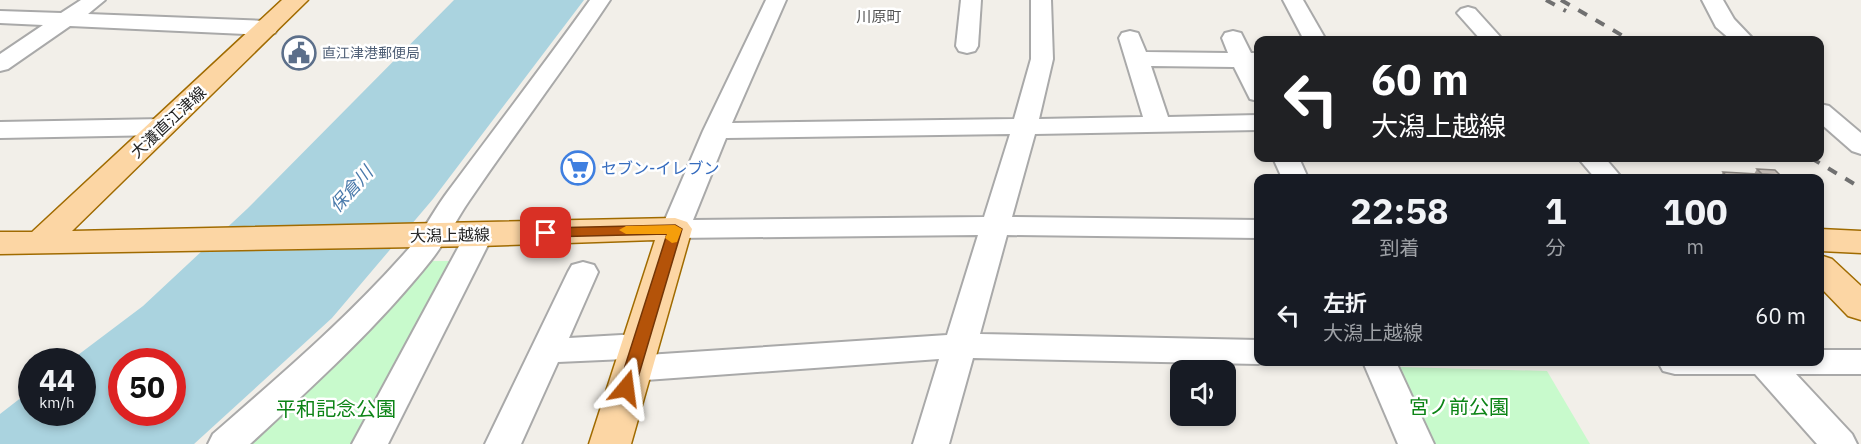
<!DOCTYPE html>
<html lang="ja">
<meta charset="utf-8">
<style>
:root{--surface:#171b24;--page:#20242c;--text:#f1f3f6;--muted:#9ea1a6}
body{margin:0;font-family:"IBM Plex Sans","Noto Sans JP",sans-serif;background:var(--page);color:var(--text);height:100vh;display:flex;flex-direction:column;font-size:22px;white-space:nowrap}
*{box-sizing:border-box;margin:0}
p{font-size:20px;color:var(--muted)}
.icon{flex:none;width:33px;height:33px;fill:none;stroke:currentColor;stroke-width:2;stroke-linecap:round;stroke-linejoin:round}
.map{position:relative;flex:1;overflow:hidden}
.details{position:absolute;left:1254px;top:174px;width:570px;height:192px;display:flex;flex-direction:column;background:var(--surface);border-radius:12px;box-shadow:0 3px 9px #0003}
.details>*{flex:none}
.top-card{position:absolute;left:1254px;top:36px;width:570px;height:126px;border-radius:12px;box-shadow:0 3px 9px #0003;background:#202124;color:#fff;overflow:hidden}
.fabs{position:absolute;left:1170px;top:360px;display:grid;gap:12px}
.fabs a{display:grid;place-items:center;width:66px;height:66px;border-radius:12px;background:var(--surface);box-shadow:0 3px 9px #0003;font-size:30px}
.speed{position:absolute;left:18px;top:348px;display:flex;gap:12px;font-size:30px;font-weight:700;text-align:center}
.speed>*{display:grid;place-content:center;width:78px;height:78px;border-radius:50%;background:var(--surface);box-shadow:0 3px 9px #0003;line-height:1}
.speed small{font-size:15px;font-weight:400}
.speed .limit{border:9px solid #d22;background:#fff;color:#111}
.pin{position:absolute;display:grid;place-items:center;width:51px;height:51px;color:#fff;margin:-26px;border-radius:12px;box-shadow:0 3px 9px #0006}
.me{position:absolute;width:66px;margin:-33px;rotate:16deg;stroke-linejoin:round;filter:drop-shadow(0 0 4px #0008)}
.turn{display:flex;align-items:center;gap:21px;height:126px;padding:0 18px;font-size:27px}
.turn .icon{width:78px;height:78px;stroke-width:2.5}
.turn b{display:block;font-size:42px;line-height:51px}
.eta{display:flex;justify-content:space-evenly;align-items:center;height:102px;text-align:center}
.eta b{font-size:36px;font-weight:700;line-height:42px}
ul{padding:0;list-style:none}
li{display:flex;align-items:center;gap:18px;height:78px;padding:0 18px}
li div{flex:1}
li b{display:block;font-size:22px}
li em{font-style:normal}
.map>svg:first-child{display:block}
.park{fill:#c8facc}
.water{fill:#aad3df;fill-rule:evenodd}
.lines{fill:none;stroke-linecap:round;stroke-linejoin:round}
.minor-casing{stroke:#a9a9a9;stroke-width:4}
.major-casing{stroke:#a06b00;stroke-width:3}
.minor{fill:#fff;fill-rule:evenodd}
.major{fill:#fcd6a4;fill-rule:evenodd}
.rail{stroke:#707070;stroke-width:4;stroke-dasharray:10 10;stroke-linecap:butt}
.wall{fill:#aba49e}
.building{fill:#c7bfb8;stroke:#8b8681;stroke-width:1.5}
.route{fill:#b45309;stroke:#753606;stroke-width:1.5}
.slow{fill:#f59e0b}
.labels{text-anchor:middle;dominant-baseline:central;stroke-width:5;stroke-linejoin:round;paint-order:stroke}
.far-service-label{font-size:14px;fill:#4e5e75;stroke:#fff;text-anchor:start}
.far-neighbourhood-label{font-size:15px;fill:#555;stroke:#fff}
.street-label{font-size:16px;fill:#222;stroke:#fff}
.shop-label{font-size:16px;fill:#366cbe;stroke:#fff;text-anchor:start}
.water-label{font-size:18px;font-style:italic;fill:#4a7aab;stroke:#fff}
.near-park-label{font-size:20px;fill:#0c8416;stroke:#fff}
</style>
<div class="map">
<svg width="1861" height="444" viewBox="0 0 1861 444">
<rect width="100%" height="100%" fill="#f2efe9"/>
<!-- park -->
<g class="park">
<polygon points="432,261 453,261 359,444 241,444 352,344"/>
<polygon points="1400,367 1547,371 1590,444 1434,444"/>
</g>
<!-- water -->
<path class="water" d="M454,0H584L433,199L332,318L194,444H0V414L31,390L32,412H82V362L70,361L143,306L247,209ZM122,362H172V412H122Z"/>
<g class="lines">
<defs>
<g id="minor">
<polygon points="81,0 105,0 88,14 267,21 275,23 278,28 275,33 267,35 70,26 8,69 0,71 0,54 43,25 0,23 0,11 61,13"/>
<path d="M590,0H610C565,68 515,133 469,201C456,220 446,241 432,259C378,327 313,386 250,444H208L213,434C282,374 351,315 411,246C425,229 435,208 449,190C496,127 544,64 590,0Z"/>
<path d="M766,0H786L732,123L1014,119L1031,59V0H1051L1053,59L1039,119L1143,117L1119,38L1122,33L1130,31L1138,33L1146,52L1228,53L1222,38L1225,33L1233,31L1241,33L1251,53H1258V101L1250,99L1234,67L1151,66L1168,117L1258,115V130L1035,134L1012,217L1258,220V238L1007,235L980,334L1258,340V362H1266L1258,364L973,358L949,444H913L939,359L632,381L620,378L615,369L620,360L625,359L558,362L521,444H485L568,272L572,265L583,262L594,265L598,272L569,338L639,334L651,338L655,346L651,354L647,355L947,335L978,235L675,238L665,235L661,229L703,131ZM1010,134L984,217L693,220L726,138Z"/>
<polygon points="961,0 981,0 978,46 975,51 967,53 959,51 956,46"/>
<polygon points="1283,0 1303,0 1326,40 1304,40"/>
<polygon points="1702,0 1723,0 1734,19 1754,40 1731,40 1716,27"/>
<polygon points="1468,7 1475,9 1503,40 1481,40 1457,13 1461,9"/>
<polygon points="1820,104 1829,106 1861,133 1861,154 1852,151 1820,123"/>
<polygon points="163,119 172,122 176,127 172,132 163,135 0,138 0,122"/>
<polygon points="1273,158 1299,158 1308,178 1282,178"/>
<polygon points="1578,158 1605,158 1622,178 1595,178"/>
<polygon points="479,226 489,228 493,235 388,444 352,444 465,235 469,228"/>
<polygon points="1820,350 1861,350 1861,374 1796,374 1852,434 1857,444 1817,444 1755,374 1675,374 1663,371 1658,362 1820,362"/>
<polygon points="1363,362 1396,362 1434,444 1398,444"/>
</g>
<g id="major">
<polygon points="282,0 308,0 72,231 675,218 687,222 692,229 631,444 589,444 655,240 479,246 0,254 0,232 32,232"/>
<polygon points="1820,229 1861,231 1861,253 1820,251"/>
<polygon points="1820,255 1832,259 1861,286 1861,320 1848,316 1820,287"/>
</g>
</defs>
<!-- minor casing -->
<use href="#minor" class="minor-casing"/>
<!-- major casing -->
<use href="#major" class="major-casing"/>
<!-- minor -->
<use href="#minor" class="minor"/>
<!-- major -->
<use href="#major" class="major"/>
<!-- rail -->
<g class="rail">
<polyline points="1546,0 1566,11"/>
<polyline points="1561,0 1630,40"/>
<polyline points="1811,158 1861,188"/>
</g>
</g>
<!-- wall -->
<polygon class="wall" points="1757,169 1780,175 1796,178 1719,178 1723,172 1754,174"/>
<!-- building -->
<g class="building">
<polygon points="1757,169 1775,170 1780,175 1762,174"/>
<polygon points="1723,172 1794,176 1796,178 1728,178"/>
</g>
<!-- route -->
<polygon class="route" points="675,225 682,229 635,388 632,392 626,394 621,392 618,388 667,234 546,237 539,233 546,228"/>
<!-- slow -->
<polygon class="slow" points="675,225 682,229 677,242 672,243 665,238 667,234 626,234 619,230 626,226"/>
<!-- icons -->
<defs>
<symbol id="civic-ring" viewBox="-11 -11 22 22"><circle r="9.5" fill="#fff" stroke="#5c6f8a" stroke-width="1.5"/><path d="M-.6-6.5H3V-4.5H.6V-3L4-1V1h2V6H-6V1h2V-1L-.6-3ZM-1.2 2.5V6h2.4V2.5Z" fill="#5c6f8a"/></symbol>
<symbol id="supermarket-ring" viewBox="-11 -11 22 22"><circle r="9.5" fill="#fff" stroke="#3f7fe0" stroke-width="1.5"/><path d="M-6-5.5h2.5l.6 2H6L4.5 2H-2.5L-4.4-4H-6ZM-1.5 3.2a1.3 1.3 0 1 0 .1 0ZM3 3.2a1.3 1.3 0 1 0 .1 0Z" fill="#3f7fe0"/></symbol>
</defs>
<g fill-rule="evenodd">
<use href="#civic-ring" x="280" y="34" width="38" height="38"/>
<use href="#supermarket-ring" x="559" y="149" width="38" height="38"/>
</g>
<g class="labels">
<!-- far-service labels -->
<g class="far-service-label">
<text x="322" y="53">直江津港郵便局</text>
</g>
<!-- far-neighbourhood labels -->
<g class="far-neighbourhood-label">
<text x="879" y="16">川原町</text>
</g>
<!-- street labels -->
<g class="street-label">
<text transform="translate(168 122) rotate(-43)">大瀁直江津線</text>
<text transform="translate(450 235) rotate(-1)">大潟上越線</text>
</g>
<!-- shop labels -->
<g class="shop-label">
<text x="601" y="168">セブン-イレブン</text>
</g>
<!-- water labels -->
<g class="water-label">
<text transform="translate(351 189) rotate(-48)">保倉川</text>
</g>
<!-- near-park labels -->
<g class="near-park-label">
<text x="1459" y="406">宮ノ前公園</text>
<text x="336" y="408">平和記念公園</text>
</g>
</g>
</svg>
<div class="fabs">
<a><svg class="icon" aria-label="sound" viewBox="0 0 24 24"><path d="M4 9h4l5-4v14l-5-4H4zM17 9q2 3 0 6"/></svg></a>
</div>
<div class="speed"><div>44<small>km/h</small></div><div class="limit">50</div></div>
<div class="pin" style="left:546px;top:233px;background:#d93025"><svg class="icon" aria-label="arrive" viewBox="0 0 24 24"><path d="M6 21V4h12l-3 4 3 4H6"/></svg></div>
<svg class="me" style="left:626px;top:388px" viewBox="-20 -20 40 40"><path d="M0-17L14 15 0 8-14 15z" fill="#b45309" stroke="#fff" stroke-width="4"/></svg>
<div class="top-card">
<div class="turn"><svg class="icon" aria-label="left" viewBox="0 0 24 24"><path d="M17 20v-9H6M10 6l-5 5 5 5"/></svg><div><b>60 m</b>大潟上越線</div></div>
</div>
<section class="details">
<div class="eta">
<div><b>22:58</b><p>到着</p></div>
<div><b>1</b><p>分</p></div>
<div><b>100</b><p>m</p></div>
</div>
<ul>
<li><svg class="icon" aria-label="left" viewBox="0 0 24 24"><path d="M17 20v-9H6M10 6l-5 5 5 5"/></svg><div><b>左折</b><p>大潟上越線</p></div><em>60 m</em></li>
</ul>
</section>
</div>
